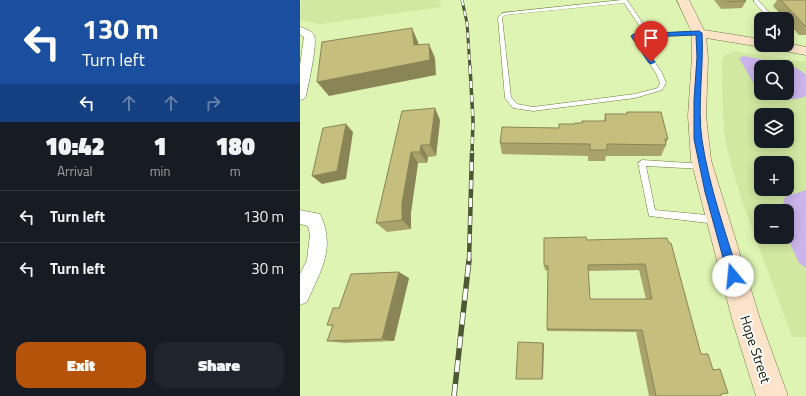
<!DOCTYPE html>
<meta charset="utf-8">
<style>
:root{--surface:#171b24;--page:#20242c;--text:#f1f3f6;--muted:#9ea1a6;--line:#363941;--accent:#b45309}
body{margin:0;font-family:"Titillium Web",sans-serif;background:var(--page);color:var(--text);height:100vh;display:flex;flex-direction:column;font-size:15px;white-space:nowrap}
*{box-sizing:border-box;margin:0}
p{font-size:13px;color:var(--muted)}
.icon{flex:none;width:22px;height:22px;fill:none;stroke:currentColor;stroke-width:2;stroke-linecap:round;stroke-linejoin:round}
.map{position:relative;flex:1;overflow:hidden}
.drawer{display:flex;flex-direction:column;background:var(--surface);width:300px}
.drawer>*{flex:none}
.banner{background:#1a4fa0;color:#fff;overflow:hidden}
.buttons{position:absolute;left:454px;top:12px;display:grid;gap:8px}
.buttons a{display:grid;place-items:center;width:40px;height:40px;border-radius:8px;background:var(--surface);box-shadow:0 2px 10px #0003;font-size:20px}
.pin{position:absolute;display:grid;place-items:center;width:34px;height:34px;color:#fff;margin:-41px -17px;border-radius:50% 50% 50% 0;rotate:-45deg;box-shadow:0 0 4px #0007}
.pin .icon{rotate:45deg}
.me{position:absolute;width:44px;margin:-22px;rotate:343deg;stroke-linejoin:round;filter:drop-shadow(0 0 3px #0008)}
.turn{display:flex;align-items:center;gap:14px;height:84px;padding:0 16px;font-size:18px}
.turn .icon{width:52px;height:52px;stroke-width:2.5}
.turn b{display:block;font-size:28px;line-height:34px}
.lanes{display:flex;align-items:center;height:38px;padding:0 16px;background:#0003;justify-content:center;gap:20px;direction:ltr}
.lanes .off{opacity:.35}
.eta{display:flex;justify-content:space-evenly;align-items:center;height:68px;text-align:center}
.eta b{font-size:24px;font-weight:800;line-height:28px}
.action{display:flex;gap:8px;margin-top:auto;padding:8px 16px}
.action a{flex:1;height:46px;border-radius:12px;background:var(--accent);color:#fff;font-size:16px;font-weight:800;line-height:46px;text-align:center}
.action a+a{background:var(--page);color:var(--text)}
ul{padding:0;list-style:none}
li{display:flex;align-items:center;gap:12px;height:52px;padding:0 16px;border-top:1px solid var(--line)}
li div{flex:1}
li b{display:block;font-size:15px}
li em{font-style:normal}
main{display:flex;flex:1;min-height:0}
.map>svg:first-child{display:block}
.built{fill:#d0e8a0;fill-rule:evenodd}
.green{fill:#cab4eb}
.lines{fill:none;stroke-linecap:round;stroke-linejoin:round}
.lane-casing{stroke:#6b7d42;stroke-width:1}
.street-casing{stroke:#6b7d42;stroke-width:1}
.secondary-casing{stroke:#6b7d42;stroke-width:1}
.lane{fill:#fff;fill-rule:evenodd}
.street{fill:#fff;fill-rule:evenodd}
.secondary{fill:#fde3c9;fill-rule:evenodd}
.rail-far3-casing{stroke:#4c5734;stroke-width:3}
.rail-far2-casing{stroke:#4c5734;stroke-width:3.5}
.rail-far1-casing{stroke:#4c5734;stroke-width:4.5}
.rail-casing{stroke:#4c5734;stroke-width:5.5}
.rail-far3{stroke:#fff;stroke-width:2;stroke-dasharray:5.5;stroke-linecap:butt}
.rail-far2{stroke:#fff;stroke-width:2.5;stroke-dasharray:7;stroke-linecap:butt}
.rail-far1{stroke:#fff;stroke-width:3;stroke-dasharray:9;stroke-linecap:butt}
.rail{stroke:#fff;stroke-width:4;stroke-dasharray:12;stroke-linecap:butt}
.wall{fill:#a9a36b;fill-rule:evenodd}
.shaded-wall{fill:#8a8557}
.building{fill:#c5be7c;stroke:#8a8557;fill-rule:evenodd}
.route{fill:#1a73e8;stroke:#114b97}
.labels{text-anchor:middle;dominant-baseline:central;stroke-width:3.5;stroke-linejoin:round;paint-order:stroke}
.street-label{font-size:14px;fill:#101701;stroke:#fff}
</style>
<main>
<section class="drawer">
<div class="banner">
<div class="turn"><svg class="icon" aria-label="left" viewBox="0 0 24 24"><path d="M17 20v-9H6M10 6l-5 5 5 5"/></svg><div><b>130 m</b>Turn left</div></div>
<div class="lanes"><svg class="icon" aria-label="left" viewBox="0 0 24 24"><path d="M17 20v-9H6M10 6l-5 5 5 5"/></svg><svg class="icon off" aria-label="ahead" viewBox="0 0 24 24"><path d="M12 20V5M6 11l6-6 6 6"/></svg><svg class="icon off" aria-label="ahead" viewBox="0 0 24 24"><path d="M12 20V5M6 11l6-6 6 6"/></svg><svg class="icon off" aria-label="right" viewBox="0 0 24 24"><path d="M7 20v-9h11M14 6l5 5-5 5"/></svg></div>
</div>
<div class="eta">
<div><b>10:42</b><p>Arrival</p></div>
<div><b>1</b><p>min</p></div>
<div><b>180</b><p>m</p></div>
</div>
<ul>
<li><svg class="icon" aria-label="left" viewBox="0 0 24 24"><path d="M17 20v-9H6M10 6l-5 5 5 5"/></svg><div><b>Turn left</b></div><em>130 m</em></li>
<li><svg class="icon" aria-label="left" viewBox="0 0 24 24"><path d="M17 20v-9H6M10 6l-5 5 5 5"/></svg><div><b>Turn left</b></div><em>30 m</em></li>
</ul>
<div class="action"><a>Exit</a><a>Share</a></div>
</section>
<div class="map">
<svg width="506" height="396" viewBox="0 0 506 396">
<rect width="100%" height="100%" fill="#def4b3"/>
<!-- built -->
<g class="built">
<polygon points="1,0 140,0 141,7 20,24 0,20"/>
<path d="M436,51L506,62V337H492L442,201L432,167L425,139L423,116L422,64L424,56ZM461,67H487V93H461ZM461,115H487V141H461ZM461,163H487V189H461ZM461,211H487V237H461Z"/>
</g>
<!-- green -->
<g class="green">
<path d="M444,56C462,60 494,62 506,75V96C495,102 472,100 462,93H487V67H461V93L458,91L439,58Z"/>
<polygon points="506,190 506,268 499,263 487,237 487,211 480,211 485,197"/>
</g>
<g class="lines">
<defs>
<g id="lane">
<path d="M322,0H327L350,34L399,31L402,33L399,35L338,37L362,73L366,83L362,90L335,98L233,111L213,108L205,98L198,18L202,13ZM324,3L345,34H334L331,36L356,73L360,83L358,88L335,94L233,107L217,104L211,97L202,18L205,15Z"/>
<polygon points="454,0 458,0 475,19 470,19 454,2"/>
<polygon points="487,34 490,36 496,49 495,50 490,49 487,42"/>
<polygon points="342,160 405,164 406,166 405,168 402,169 346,166 355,210 417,216 420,217 421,220 420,223 417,224 349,216 338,163"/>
</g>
<g id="street">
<path d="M0,27C4,28 12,31 14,35C18,42 8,86 6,96L4,99L0,100V65L4,37L0,35Z"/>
<path d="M0,210L20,214C36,248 21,270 7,302L0,305V274L7,260L10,235L8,226L0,224Z"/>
</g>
<path id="secondary" d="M377,0H389L404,30L461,39V45H487V43L506,47V55C499,54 464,47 461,47L406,38L408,57L406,116L411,160L460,319L488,396H456L432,319L391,160L388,116L392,57V33Z"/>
</defs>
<!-- lane casing -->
<use href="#lane" class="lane-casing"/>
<!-- street casing -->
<use href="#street" class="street-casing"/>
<!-- secondary casing -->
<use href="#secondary" class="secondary-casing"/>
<!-- lane -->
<use href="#lane" class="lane"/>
<!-- street -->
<use href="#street" class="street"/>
<!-- secondary -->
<use href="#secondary" class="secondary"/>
<defs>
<polyline id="rail-far3" points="162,0 167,23 170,68"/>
<polyline id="rail-far2" points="170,67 173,120 172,153"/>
<polyline id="rail-far1" points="169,261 172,152"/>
<polyline id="rail" points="154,396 169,260"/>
</defs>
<!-- rail-far3 casing -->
<use href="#rail-far3" class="rail-far3-casing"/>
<!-- rail-far2 casing -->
<use href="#rail-far2" class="rail-far2-casing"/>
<!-- rail-far1 casing -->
<use href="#rail-far1" class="rail-far1-casing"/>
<!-- rail casing -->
<use href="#rail" class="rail-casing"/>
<!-- rail-far3 -->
<use href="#rail-far3" class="rail-far3"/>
<!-- rail-far2 -->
<use href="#rail-far2" class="rail-far2"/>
<!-- rail-far1 -->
<use href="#rail-far1" class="rail-far1"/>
<!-- rail -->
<use href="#rail" class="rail"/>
</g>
<!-- wall -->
<g class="wall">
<polygon points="414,0 444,0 446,1 442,8 421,9"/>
<polygon points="477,0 506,0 506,35 499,35 487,22 487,19 485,19 473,6"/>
<polygon points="102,111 140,120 136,156 128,157 127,163 118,163 111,212 111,229 87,232 76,223"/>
<polygon points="327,112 368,139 366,143 366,145 361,156 306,156 305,161 288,161 288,156 202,154 200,143 281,123 282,121 304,121 305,114 326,114"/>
<path d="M367,238L401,354L413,369H420L421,394V396H349L336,332L247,331L248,271L245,270L244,265L287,240ZM339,270L346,299H290L288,271Z"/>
<polygon points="109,278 94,341 44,343 27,341 32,326 27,325 39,308"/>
</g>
<!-- shaded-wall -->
<g class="shaded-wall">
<polygon points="112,28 118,42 121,60 114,45"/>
<polygon points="129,44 135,58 136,75 29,96 17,82"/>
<polygon points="135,108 140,120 136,156 130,145"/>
<polygon points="46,124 53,132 46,179 22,184 12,176"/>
<polygon points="121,145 128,157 127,163 120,152"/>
<polygon points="111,152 118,163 111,212 111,229 102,220 102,203"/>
<polygon points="99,272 109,278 94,341 82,339"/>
<polygon points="243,343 244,344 243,378 242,379"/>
</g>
<!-- building -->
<g class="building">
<polygon points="422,0 444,0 446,1 424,2"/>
<polygon points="481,0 506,0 506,26 505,26"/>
<polygon points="112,28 114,45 129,44 130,60 17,82 22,42"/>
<polygon points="135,108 130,145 121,145 120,152 111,152 102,203 102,220 76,223 102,111"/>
<polygon points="327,112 361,112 368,139 365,139 366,145 307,144 307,150 290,150 290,144 200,143 202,127 259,128 259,124 275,124 275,123 282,123 282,121 306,121 305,114 327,114"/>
<polygon points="46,124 37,171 12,176 23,128"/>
<path d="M286,237L287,240L367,238L369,243H371L401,354H408L413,370L420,369L428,393L421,394V396H356L342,330L247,329L248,266L244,265V238ZM345,264L352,299H290L288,265Z"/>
<polygon points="99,272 82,339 27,341 33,325 27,325 33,308 39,308 51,274"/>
<polygon points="218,342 243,343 242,379 216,379"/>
</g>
<!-- route -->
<path class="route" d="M399,31L402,33C404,68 397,105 402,140C409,186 425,231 439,276L437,279L433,281L429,279L428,276L405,192L394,139V100L397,57L396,35L338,37L355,62L351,64L349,63L331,36L334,34Z"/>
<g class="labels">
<!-- street labels -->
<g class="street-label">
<text transform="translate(456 349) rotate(72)">Hope Street</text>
</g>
</g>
</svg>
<div class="buttons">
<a><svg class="icon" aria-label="sound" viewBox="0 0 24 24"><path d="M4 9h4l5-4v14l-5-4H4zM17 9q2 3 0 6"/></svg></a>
<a><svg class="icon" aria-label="search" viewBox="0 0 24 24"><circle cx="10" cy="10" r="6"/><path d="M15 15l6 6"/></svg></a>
<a><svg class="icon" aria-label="layers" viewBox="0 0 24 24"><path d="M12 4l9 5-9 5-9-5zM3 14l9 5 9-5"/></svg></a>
<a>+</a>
<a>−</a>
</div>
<div class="pin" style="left:351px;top:62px;background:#d93025"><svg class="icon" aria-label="arrive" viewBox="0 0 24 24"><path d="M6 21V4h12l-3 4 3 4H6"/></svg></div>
<svg class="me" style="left:433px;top:276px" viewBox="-20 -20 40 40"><circle r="19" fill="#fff"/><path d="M0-13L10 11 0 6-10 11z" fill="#1a73e8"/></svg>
</div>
</main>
